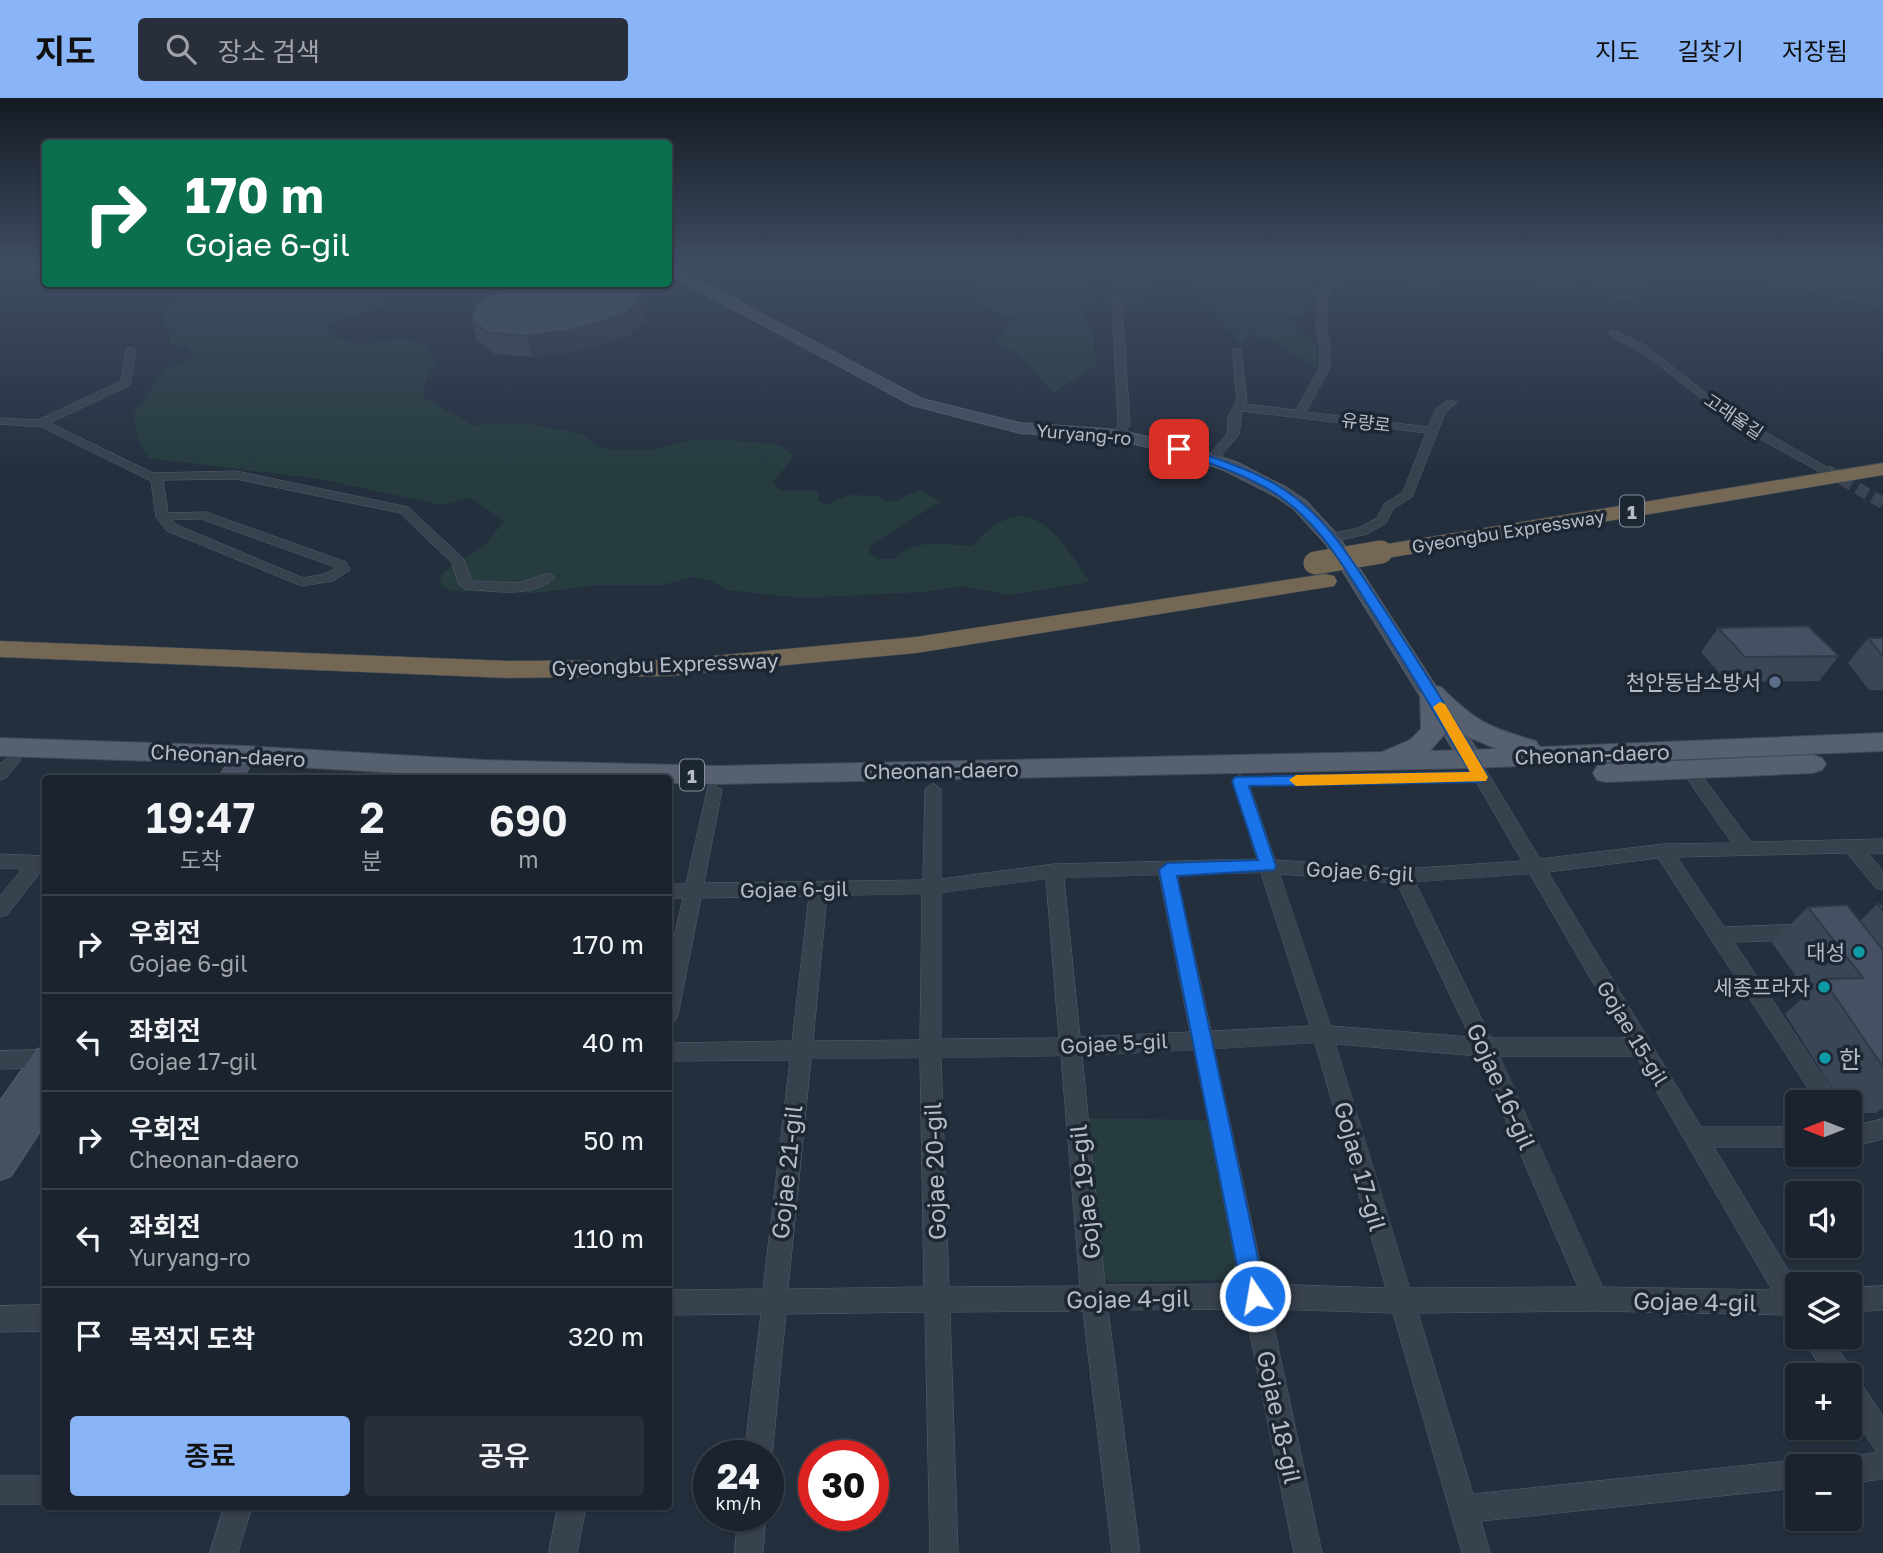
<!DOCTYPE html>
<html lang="ko">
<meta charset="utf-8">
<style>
:root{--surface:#1b232e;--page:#282f3a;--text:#f1f3f6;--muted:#a0a4aa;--line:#39404a;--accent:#8ab4f8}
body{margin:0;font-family:"Golos Text","Noto Sans KR",sans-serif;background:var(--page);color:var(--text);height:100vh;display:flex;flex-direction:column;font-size:26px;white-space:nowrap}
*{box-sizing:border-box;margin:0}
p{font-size:23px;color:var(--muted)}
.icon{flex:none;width:38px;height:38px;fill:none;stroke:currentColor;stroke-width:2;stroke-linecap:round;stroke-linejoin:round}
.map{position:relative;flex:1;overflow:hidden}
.details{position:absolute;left:42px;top:677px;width:630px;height:735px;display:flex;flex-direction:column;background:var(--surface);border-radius:7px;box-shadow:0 2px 5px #0004,0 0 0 2px var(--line)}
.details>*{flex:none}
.guide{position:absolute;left:42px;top:42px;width:630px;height:147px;border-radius:7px;box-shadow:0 2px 5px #0004,0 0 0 2px var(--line);background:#0b6e4f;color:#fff;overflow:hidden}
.needle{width:46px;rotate:270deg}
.buttons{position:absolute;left:1785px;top:992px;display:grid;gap:14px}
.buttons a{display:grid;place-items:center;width:77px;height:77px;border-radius:7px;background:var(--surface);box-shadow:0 2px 5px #0004,0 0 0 2px var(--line);font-size:35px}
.speed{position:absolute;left:693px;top:1342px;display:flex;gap:14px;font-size:35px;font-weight:700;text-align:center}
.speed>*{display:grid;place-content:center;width:91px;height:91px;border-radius:50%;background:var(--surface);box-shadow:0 2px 5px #0004,0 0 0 2px var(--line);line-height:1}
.speed small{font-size:18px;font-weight:400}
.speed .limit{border:10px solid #d22;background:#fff;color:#111}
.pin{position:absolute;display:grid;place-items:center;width:60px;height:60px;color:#fff;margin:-30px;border-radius:14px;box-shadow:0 4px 10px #0006}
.me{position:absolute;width:77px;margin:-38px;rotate:348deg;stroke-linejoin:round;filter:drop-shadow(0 0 5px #0008)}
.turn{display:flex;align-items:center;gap:24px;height:147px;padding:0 28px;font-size:32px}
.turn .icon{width:91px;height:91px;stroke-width:2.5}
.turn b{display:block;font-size:49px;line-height:60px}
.eta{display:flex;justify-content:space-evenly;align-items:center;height:119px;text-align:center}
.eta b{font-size:42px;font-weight:600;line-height:49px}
.cta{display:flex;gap:14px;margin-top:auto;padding:14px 28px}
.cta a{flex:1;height:80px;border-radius:7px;background:var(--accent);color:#111;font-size:28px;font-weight:600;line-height:80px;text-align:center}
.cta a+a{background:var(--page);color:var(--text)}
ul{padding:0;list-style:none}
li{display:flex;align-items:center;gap:21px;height:98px;padding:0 28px;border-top:2px solid var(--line)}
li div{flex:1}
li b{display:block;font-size:26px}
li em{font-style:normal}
header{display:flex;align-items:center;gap:42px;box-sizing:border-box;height:98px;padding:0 35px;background:var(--accent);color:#111}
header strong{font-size:33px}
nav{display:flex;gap:38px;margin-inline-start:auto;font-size:24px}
.search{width:490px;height:63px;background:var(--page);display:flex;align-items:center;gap:18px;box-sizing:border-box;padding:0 24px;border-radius:7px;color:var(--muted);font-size:26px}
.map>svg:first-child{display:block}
.green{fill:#263c3f}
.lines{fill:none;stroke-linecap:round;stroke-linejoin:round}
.street-tunnel{stroke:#3a4453;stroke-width:12;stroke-dasharray:12 6;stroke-linecap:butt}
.street-casing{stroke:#565f6c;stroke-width:1}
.secondary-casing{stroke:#565f6c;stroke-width:2}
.primary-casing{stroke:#414a57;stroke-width:2}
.highway-casing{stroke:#434c59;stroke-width:1}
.street{fill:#38414e;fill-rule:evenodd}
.secondary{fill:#465061;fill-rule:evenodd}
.primary{fill:#56606e;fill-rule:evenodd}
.highway{fill:#746855;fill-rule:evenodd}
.highway-bridge-casing{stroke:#434c59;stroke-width:24;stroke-linecap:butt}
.highway-bridge{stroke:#746855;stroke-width:23}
.wall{fill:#3b4654}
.shaded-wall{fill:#303945}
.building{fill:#455162;stroke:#303945;stroke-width:2}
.route{fill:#1a73e8;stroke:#114b97;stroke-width:2}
.slow{fill:#f59e0b}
.service-dot{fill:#5c6f8a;stroke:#1d2633;stroke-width:2.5}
.culture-dot{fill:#0f9aa8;stroke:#1d2633;stroke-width:2.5}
.labels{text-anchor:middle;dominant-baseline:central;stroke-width:7;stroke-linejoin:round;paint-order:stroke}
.far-street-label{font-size:18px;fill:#b4bcc9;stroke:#1d2633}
.shield{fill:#1d2633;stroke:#878f9c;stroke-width:2}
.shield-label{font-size:19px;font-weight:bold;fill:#b4bcc9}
.street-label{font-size:21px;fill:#b4bcc9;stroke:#1d2633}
.poi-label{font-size:21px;fill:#b4bcc9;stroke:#1d2633;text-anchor:end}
.near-poi-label{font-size:24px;fill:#b4bcc9;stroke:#1d2633;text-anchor:start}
.near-street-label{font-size:24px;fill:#b4bcc9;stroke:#1d2633}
</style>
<header>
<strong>지도</strong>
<div class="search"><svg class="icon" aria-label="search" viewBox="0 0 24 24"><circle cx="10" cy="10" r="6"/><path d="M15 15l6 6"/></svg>장소 검색</div>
<nav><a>지도</a><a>길찾기</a><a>저장됨</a></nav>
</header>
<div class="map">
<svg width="1883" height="1455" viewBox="0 0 1883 1455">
<rect width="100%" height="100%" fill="#242f3e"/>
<!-- green -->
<g class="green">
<polygon points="972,170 1155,170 1162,178 1151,183 1143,200 1121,199 1114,181 1055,175 1103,193 1079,207 1093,237 1096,267 1053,295 1020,258 995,243 1016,218 996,215 976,205 972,190 984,182 969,179 968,173"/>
<path d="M1187,170H1284L1304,178L1319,192L1300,219L1288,220C1305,236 1323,246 1318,271L1271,242L1249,237L1243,247L1203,204Z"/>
<path d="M1381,170H1472C1444,189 1407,198 1381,170Z"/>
<path d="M1499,170H1658L1650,174L1647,196C1629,208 1610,199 1591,192L1589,177L1563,174L1572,185V191C1559,193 1542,189 1530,184L1529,179Z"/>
<polygon points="1698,170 1883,170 1883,210"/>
<path d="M233,186H371L385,208L330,225L328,231C333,235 340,241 346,243C377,254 415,221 435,263L425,285L424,300L473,327L523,325L582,336L595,347L606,351H655L692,342H730L780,347L792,356L791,363L773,384L781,393H816L819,397L818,403L826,407L850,397L879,398L886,403H896L918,392L941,403L871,447L869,455L879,461H895C913,439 947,447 973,448C1028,384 1057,436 1090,484L1009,497L963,488L924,494L801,500L727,492L711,483L692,479L663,487H596L536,495L452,493L442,488L440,479C453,463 472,458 487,445C493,439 497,430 504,423L471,400L441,407L320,381L147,360L138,340L134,316L165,271L192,260L189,250L171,246L166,228L162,224L167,209L185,199Z"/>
<polygon points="1083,1020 1207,1022 1240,1173 1238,1182 1111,1184 1099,1175"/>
</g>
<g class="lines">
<!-- street-tunnel -->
<polyline class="street-tunnel" points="1826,372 1883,405"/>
<defs>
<g id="street">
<polygon points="1345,170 1354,170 1328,195 1326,232 1330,246 1330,269 1306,314 1428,329 1436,311 1448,302 1457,304 1445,315 1412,399 1393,411 1386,425 1367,436 1331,444 1326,443 1326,437 1358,430 1377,420 1384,406 1403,394 1426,335 1242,313 1239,337 1223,355 1219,364 1209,362 1213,352 1227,336 1228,319 1237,302 1232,250 1241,252 1247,302 1245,306 1296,312 1320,269 1320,246 1316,232 1318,194"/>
<polygon points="1117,200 1122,203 1130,327 1122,339 1118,340 1112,337 1118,327 1112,203"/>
<polygon points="1610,233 1616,233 1645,247 1730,314 1832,372 1822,375 1736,328 1650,260 1610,237"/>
<path d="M131,249L136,252L130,287L50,325L153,375L236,373L408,409L463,460L472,483L519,485L548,475L555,479C533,501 493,493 466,491L459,487L452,465L400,415L236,381L163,382L168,415L206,414L346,464L350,472L333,483L302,488L167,433L156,419L151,383L42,329L0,326V320L38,322L121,283L126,252ZM201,421L335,469L336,470L324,476L303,480L177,427L172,422Z"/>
<path d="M1471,655L1477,657L1540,761L1663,746L1732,745L1681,672L1689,666L1695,668L1751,744L1883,741V755H1868L1883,773V792L1876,790L1847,755L1677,759L1724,829L1804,826L1811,829L1814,834L1811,839L1804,842L1734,844L1840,1004H1817L1658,760L1548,774L1701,1029H1797V1049H1714L1797,1187V1222L1787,1217L1596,1213L1418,1215L1473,1396L1797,1362L1808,1368H1797V1390L1481,1423L1490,1455H1462L1393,1215L1270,1211L1322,1455H1294L1245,1211L1108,1212L1140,1455H1112L1083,1213L950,1214L958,1455H930L925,1214L786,1216L772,1358L768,1366V1358H744L761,1216L668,1217V1192L763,1191L790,962L668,963V945L792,943L809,798L701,800L678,917L675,923L668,926V866L683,800H668V786H686L708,688L714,686L722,692L704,785L923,782L925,691L933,685L941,691V781L1054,766L1257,761L1232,683L1240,677L1248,683L1275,762L1403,771L1522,763L1463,661ZM1261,775L1310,928L1211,933L1177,777ZM1280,776L1397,785L1470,939L1331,928ZM1530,776L1625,940H1491L1415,784ZM1159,777L1190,934L1080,939L1064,780ZM1046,781L1059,940L941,941V795ZM922,796L920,942L813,943L827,798ZM1315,945L1386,1190L1265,1186L1214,951ZM1336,946L1478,958L1578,1189L1410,1190ZM1194,952L1240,1186L1105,1187L1082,958ZM1061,958L1080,1188L949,1189L941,960ZM1500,958H1636L1772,1192L1603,1189ZM920,960L924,1189L788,1191L811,961Z"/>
<polygon points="13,656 21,662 6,680 0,682 0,666"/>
<polygon points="0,756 46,758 46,772 42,772 7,817 0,819 0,798 22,771 0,770"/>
<polygon points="46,952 46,970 0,971 0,953"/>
<polygon points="1883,1021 1883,1041 1850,1049 1850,1029"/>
<polygon points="1883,1188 1883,1212 1850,1214 1850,1190"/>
<polygon points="46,1207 46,1233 0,1234 0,1208"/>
<polygon points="1803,1239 1831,1239 1850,1269 1854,1279 1859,1282 1883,1318 1883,1381 1850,1385 1850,1368 1837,1368 1840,1361 1877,1354 1850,1315 1850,1278 1826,1278"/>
<rect x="0" y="1378" width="46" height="28"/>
<polygon points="224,1409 252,1409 238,1455 210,1455"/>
<polygon points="558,1409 586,1409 577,1455 549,1455"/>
<polygon points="738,1418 766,1418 763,1455 735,1455"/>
</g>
<g id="secondary">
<polygon points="668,170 676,170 922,301 1020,325 1118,332 1179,346 1236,364 1287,390 1306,403 1339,439 1479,655 1483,661 1479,667 1463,667 1326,446 1294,411 1275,398 1224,372 1174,355 1118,342 1020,335 912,307 668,176"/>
<polygon points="246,649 254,651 257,657 242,681 217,681 238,651"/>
<polygon points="46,948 46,1024 11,1078 0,1082 0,1003 36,952"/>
</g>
<g id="primary">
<path d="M1432,587L1441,589C1476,624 1490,630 1536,643L1540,649L1883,635V653L1471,670L719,686L668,685V681L483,680L246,666L0,658V640L246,648L483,662L719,668L1382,654L1410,642L1421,631L1420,595L1423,589ZM1446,623L1466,638L1497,651L1430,653L1447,633Z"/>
<polygon points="1813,657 1822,660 1826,666 1822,672 1813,675 1606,684 1597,682 1593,675 1597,668 1606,666"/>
</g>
<g id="highway">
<polygon points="1883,365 1883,377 1381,461 1373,459 1369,454 1373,449 1381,447"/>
<polygon points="1325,476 1334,478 1337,483 1334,488 916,555 669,578 508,580 0,559 0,543 508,563 669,562 916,539"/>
</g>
</defs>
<!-- street casing -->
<use href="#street" class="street-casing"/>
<!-- secondary casing -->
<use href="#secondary" class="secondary-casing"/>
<!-- primary casing -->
<use href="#primary" class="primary-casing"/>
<!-- highway casing -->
<use href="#highway" class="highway-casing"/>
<!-- street -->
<use href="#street" class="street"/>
<!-- secondary -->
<use href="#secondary" class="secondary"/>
<!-- primary -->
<use href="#primary" class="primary"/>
<!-- highway -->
<use href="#highway" class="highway"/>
<defs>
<polyline id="highway-bridge" points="1315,465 1381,454"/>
</defs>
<!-- highway-bridge casing -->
<use href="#highway-bridge" class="highway-bridge-casing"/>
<!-- highway-bridge -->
<use href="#highway-bridge" class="highway-bridge"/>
</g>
<!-- wall -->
<g class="wall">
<polygon points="646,214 643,225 628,238 578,253 532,259 495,256 477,242 471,221"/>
<polygon points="1718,530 1839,558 1819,583 1727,584 1701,554"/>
<polygon points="1868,540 1883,540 1883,592 1869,592 1848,565"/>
<polygon points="1877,806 1883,806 1883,1010 1876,1015 1850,1015 1850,1004 1841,1004 1785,916 1808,895 1772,845 1808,809 1860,823"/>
</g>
<!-- shaded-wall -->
<polygon class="shaded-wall" points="642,193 646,214 643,225 628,238 578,253 532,259 526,238"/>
<!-- building -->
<g class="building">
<polygon points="518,186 628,186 642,193 638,205 623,217 573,232 526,238 488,235 471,221 477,205 507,189"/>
<polygon points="1808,528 1839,558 1745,559 1718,530"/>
<polygon points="1868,540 1883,540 1883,558"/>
<polygon points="1877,806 1883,806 1883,813"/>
<polygon points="1847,807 1883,852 1883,969 1823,881 1863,880 1808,809"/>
</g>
<!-- sky -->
<linearGradient id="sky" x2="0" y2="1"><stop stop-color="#141a22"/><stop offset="0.45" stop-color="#3f4d63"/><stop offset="1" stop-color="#3f4d63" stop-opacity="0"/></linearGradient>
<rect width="1883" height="374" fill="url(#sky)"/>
<!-- route -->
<path class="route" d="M1176,348H1183C1217,362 1256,372 1286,393C1330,422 1355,468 1384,511C1420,566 1455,622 1488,679L1481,684L1249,688L1276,768L1274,772L1177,778L1266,1198L1263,1206L1255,1209L1247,1206L1243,1198L1159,772L1167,765L1258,762L1232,683L1235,679L1470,674C1438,620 1406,566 1372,513C1345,471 1321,427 1279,398C1249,377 1210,366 1176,353Z"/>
<!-- slow -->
<polygon class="slow" points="1440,604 1445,606 1488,679 1486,683 1296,688 1289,682 1296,677 1470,674 1433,609"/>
<!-- markers -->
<circle class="service-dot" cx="1775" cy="584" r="7"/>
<g class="culture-dot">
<circle cx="1859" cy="854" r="7"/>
<circle cx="1824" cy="889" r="7"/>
<circle cx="1825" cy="960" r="7"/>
</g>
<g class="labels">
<!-- far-street labels -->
<g class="far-street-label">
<text transform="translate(1734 318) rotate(34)">고래울길</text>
<text transform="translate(1366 324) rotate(7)">유량로</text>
<text transform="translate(1084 336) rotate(5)">Yuryang-ro</text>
<text transform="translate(1508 433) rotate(-9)">Gyeongbu Expressway</text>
</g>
<!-- shield labels -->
<g class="shield">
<rect x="1620" y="397.5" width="24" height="31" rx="5"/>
<rect x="680" y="661.5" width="24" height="31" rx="5"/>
</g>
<g class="shield-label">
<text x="1632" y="413">1</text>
<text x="692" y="677">1</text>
</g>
<!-- street labels -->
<g class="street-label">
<text transform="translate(665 566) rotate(-2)">Gyeongbu Expressway</text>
<text transform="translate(1592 656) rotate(-2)">Cheonan-daero</text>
<text transform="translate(228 657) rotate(3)">Cheonan-daero</text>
<text transform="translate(941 672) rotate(-1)">Cheonan-daero</text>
<text transform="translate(1360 773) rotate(3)">Gojae 6-gil</text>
<text transform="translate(794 791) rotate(-1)">Gojae 6-gil</text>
<text transform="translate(1633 935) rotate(59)">Gojae 15-gil</text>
<text transform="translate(1114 945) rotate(-3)">Gojae 5-gil</text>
</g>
<!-- poi labels -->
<g class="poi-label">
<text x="1761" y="584">천안동남소방서</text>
<text x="1845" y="854">대성</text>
<text x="1810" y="889">세종프라자</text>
</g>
<!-- near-poi labels -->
<g class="near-poi-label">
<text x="1839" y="960">한</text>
</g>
<!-- near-street labels -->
<g class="near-street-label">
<text transform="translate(1502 988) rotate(66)">Gojae 16-gil</text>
<text transform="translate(1361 1068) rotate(74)">Gojae 17-gil</text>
<text transform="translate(934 1073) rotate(-92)">Gojae 20-gil</text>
<text transform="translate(786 1074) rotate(-84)">Gojae 21-gil</text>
<text transform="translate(1084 1094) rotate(-96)">Gojae 19-gil</text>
<text transform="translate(1128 1200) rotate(-1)">Gojae 4-gil</text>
<text transform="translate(1695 1203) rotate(1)">Gojae 4-gil</text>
<text transform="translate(1280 1319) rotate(78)">Gojae 18-gil</text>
</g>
</g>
</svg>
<div class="buttons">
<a><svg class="needle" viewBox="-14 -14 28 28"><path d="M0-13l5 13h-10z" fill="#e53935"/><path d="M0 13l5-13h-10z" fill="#a0a4aa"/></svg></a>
<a><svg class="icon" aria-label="sound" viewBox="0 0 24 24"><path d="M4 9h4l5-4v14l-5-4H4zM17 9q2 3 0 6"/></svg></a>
<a><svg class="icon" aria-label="layers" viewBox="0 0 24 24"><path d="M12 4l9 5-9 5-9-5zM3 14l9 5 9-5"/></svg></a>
<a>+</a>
<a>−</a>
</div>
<div class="speed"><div>24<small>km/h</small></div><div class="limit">30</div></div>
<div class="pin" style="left:1179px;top:351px;background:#d93025"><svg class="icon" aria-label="arrive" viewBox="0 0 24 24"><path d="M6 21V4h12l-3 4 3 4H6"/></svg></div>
<svg class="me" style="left:1255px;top:1198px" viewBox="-20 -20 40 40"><circle r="17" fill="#1a73e8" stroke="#fff" stroke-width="3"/><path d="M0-11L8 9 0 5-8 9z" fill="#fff"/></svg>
<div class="guide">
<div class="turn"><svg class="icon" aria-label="right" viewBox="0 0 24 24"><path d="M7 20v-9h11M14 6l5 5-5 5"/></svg><div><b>170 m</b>Gojae 6-gil</div></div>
</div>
<section class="details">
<div class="eta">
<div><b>19:47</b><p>도착</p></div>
<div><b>2</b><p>분</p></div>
<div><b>690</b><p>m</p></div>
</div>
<ul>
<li><svg class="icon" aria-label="right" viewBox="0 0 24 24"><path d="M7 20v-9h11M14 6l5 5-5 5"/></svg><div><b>우회전</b><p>Gojae 6-gil</p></div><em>170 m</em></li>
<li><svg class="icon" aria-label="left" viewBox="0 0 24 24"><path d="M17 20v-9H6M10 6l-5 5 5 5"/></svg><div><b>좌회전</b><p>Gojae 17-gil</p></div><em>40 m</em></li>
<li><svg class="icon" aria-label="right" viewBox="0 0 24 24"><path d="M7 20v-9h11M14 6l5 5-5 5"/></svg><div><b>우회전</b><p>Cheonan-daero</p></div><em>50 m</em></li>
<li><svg class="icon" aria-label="left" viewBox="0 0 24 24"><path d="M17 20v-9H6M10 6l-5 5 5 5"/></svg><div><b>좌회전</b><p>Yuryang-ro</p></div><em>110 m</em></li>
<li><svg class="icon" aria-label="arrive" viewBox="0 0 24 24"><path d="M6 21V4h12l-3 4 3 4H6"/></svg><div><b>목적지 도착</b></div><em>320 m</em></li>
</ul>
<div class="cta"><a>종료</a><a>공유</a></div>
</section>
</div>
